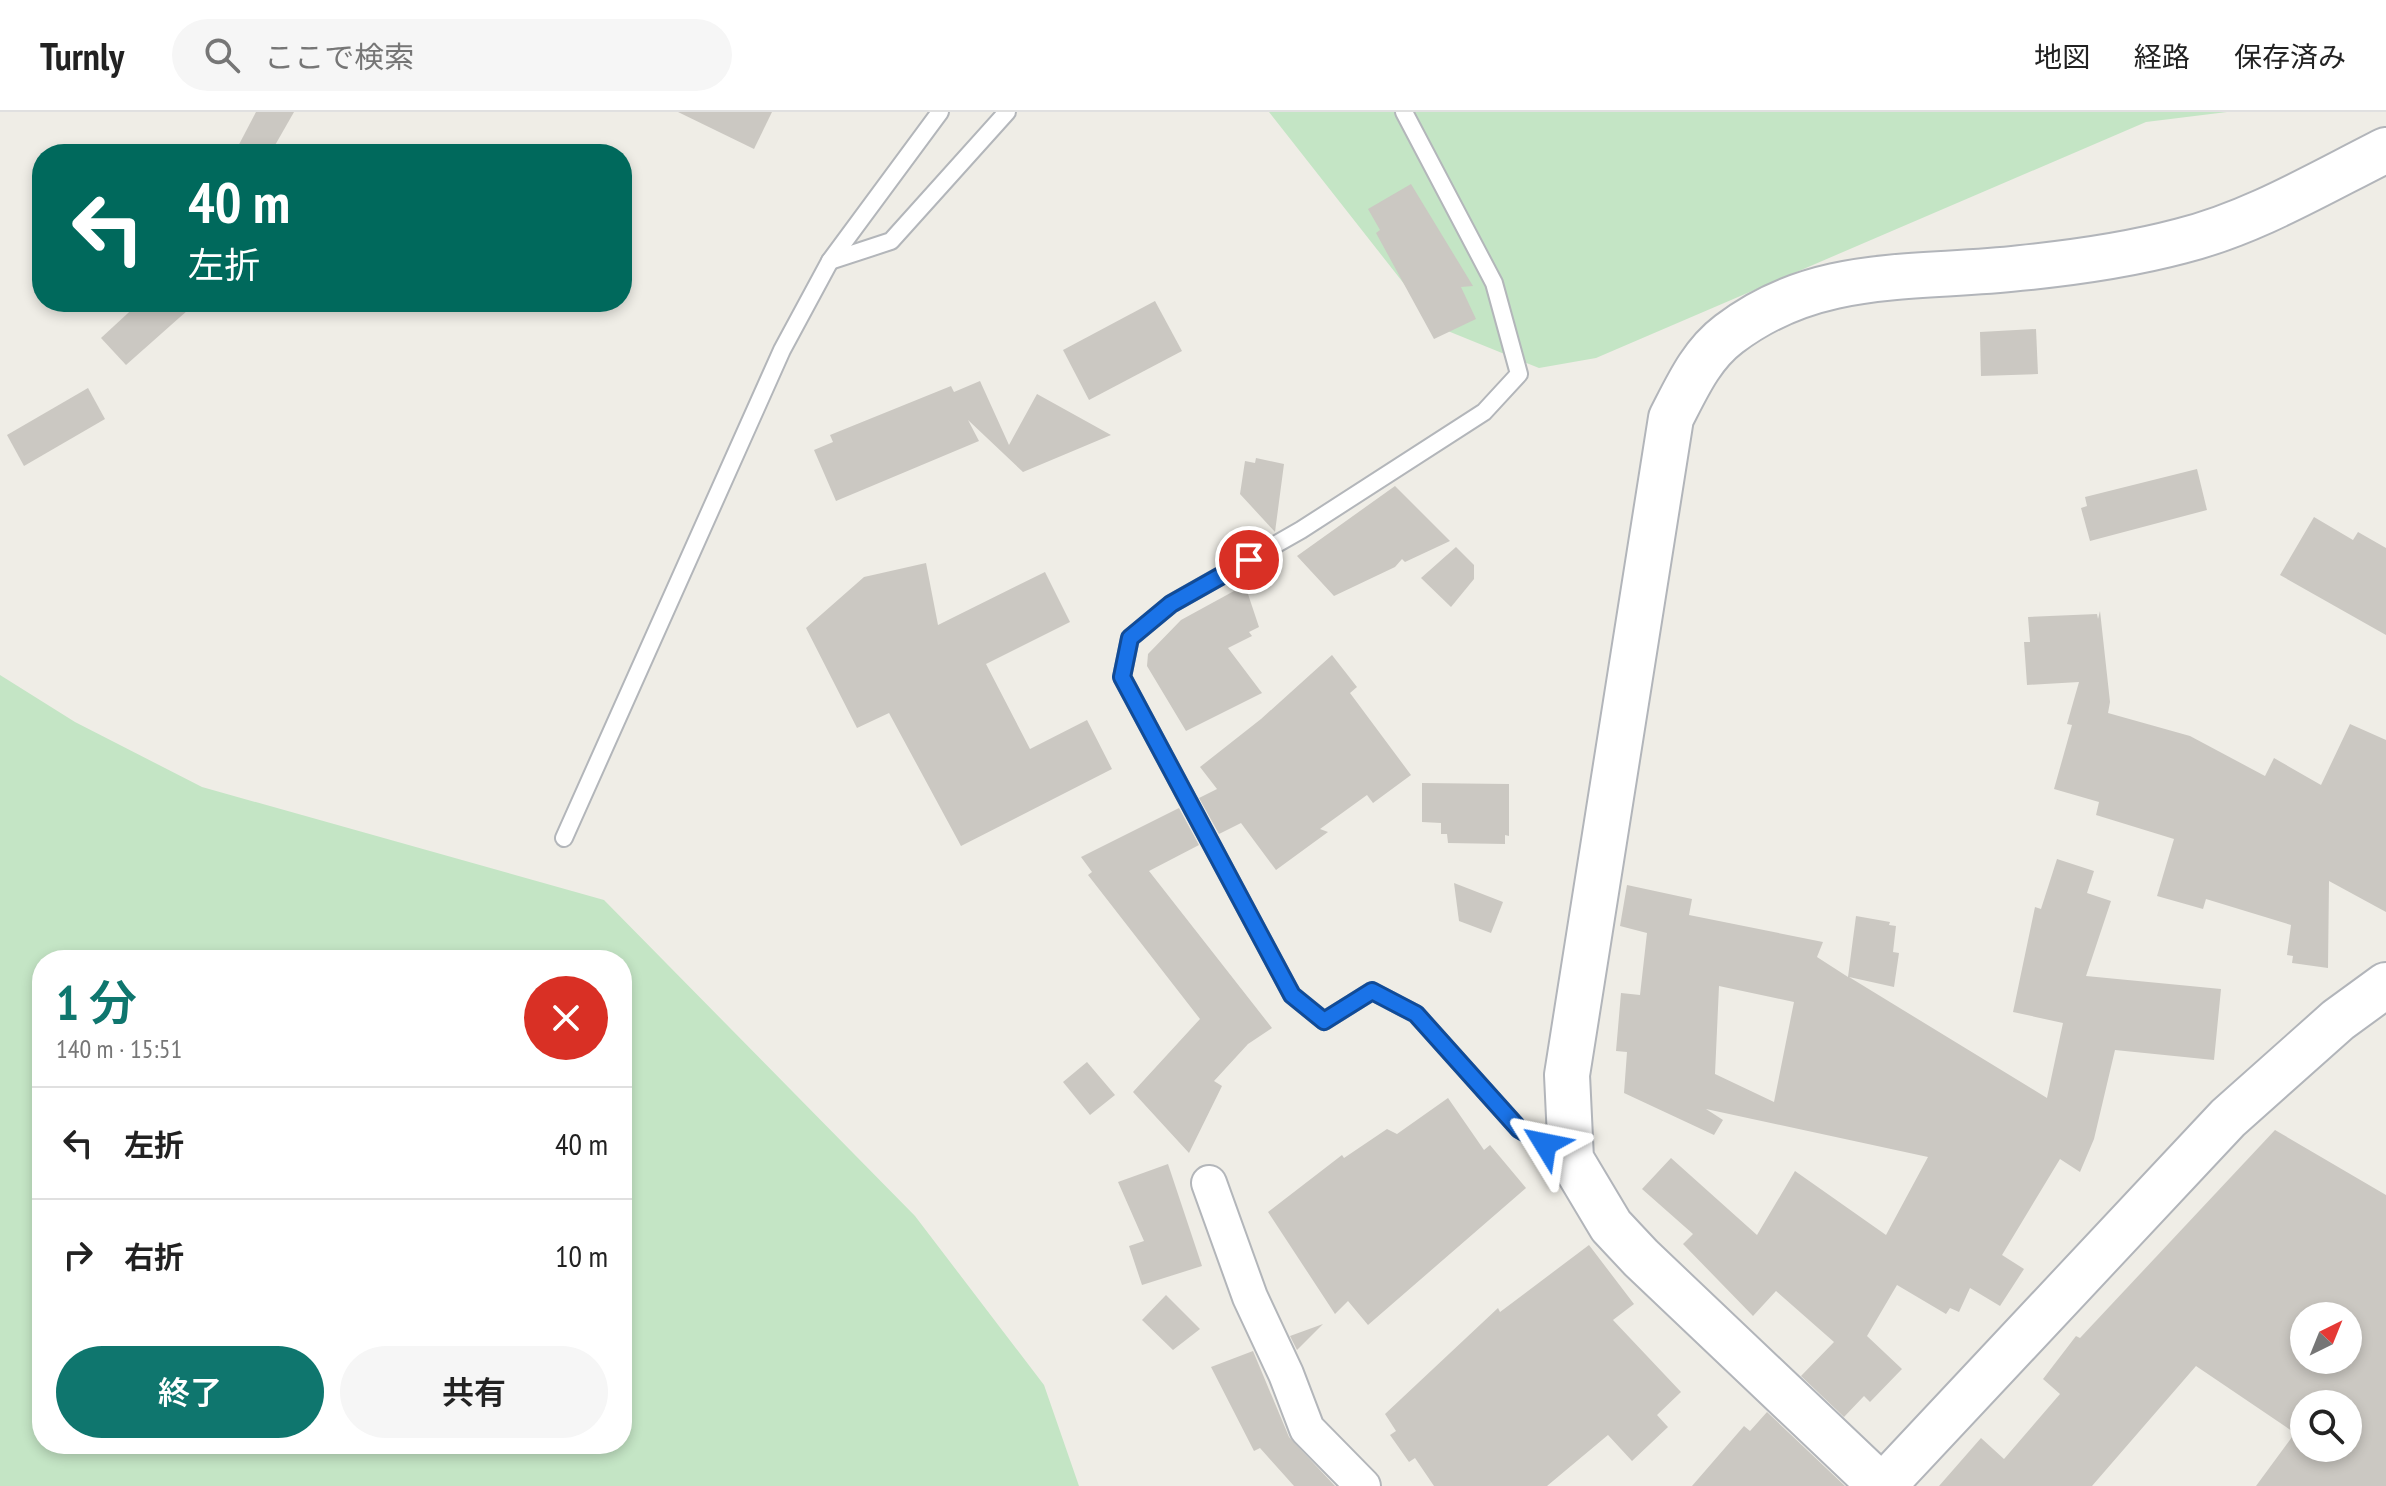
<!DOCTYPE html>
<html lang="ja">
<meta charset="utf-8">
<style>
:root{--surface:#fff;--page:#f6f6f6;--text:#222;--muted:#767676;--line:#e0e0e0;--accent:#0f766e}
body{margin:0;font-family:"PT Sans Narrow","Noto Sans JP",sans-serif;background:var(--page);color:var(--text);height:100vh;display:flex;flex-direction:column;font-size:30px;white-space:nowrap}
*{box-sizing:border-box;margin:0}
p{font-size:26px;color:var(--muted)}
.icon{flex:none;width:44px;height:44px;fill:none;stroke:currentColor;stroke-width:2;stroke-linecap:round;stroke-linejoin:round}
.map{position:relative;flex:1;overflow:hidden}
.drawer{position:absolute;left:32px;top:838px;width:600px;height:504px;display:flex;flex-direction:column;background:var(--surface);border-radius:32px;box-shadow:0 4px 12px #0003}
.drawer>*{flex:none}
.hud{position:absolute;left:32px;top:32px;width:600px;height:168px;border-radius:32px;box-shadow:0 4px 12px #0003;background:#00695c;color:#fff;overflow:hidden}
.needle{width:52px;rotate:43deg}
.fabs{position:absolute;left:2290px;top:1190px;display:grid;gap:16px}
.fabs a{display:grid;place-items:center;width:72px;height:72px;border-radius:50%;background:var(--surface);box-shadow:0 4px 12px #0003;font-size:40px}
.pin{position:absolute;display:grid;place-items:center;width:68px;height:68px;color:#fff;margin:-34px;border:4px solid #fff;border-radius:50%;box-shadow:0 2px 8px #0007}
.me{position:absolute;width:88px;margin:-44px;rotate:305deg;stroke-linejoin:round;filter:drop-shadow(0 0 6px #0008)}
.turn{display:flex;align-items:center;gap:28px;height:168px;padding:0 24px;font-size:36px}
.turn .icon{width:104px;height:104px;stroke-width:2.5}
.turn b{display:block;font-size:56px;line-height:68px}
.round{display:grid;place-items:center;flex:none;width:84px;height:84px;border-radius:42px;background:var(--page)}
.headline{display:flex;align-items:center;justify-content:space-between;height:136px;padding:0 24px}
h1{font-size:48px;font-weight:600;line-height:60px;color:var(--accent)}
.primary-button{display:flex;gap:16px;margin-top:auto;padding:16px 24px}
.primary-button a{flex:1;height:92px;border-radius:48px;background:var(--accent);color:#fff;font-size:32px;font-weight:600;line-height:92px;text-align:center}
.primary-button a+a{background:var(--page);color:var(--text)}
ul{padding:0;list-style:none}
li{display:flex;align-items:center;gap:24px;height:112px;padding:0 24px;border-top:2px solid var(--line)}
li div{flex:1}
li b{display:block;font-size:30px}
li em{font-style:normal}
header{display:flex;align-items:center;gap:48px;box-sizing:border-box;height:112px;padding:0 40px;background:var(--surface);border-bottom:2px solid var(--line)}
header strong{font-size:38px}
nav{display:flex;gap:44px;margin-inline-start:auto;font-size:28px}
.search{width:560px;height:72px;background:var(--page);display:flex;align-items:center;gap:20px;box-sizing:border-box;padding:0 28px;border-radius:44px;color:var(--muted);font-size:30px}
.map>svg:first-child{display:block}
.green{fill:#c4e5c5;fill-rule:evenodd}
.building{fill:#cbc8c2;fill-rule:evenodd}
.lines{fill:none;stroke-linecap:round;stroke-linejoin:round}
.lane-casing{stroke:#b3b6ba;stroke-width:20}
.street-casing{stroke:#b3b6ba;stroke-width:38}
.secondary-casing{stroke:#b2b5ba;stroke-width:48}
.lane{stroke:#fff;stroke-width:16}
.street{stroke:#fff;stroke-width:34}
.secondary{stroke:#fff;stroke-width:44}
.route-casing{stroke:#114b97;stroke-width:20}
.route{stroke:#1a73e8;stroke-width:14}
</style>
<header>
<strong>Turnly</strong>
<div class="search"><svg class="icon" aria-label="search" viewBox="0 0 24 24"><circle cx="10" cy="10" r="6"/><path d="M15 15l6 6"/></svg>ここで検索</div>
<nav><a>地図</a><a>経路</a><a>保存済み</a></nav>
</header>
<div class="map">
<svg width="2386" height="1374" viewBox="0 0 2386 1374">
<rect width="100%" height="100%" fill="#efede6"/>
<!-- green -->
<g class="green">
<polygon points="1269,0 2227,0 2146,10 1596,246 1539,256 1438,215"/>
<path d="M0,563L75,610L202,675L604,788L915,1104L1044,1273L1079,1374H0ZM42,848H622V1332H42Z"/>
</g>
<!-- building -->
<g class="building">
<polygon points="256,0 294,0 270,42 234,42"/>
<polygon points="678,0 772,0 754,37"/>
<polygon points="1411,72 1473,174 1461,175 1476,207 1434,227 1376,121 1380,118 1368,97"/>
<polygon points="1155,189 1182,239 1089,288 1063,238"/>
<polygon points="140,190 197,190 126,253 101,226"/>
<polygon points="2036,217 2038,262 1981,264 1980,220"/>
<polygon points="980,269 1009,333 1037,282 1111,323 1023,360 968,308 979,329 836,389 814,338 833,330 830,323 951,274 954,280"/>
<polygon points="88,276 105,307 24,354 7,323"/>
<polygon points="1256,346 1284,352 1275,420 1240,382 1245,349 1255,351"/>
<polygon points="2197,357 2207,398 2090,429 2081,396 2087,394 2085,385"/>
<polygon points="1395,374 1450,429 1405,450 1402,447 1395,455 1334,484 1297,444"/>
<polygon points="2314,405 2353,428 2358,420 2386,436 2386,523 2280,463"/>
<polygon points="1456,435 1474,453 1474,467 1451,495 1421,466"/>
<polygon points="926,451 938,513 1045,460 1070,510 986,552 1030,637 1087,608 1112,657 961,734 889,601 857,616 806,516 864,465"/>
<polygon points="1245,473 1259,515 1249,520 1252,524 1228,536 1262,581 1186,619 1147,554 1148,542 1181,508"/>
<polygon points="2100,499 2110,590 2108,601 2190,624 2265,664 2274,646 2321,673 2350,612 2386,628 2386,800 2329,769 2328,856 2292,851 2293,844 2287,843 2291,813 2206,787 2203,797 2157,784 2174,727 2096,703 2099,690 2054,677 2072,613 2067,612 2079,570 2027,573 2024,530 2030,530 2028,505 2097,502 2098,507"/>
<polygon points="1332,543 1357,575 1350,581 1411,663 1373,691 1367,683 1320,717 1328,720 1276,758 1241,711 1219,722 1199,686 1217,677 1200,655 1261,607"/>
<polygon points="1422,671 1509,672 1509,724 1505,723 1505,732 1448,731 1447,722 1441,722 1441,711 1422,710"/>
<polygon points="1179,696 1199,733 1149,759 1272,916 1248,932 1214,969 1222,974 1189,1041 1133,980 1200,907 1088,763 1092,760 1081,745"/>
<path d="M2057,747L2094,759L2087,781L2111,789L2086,864L2221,877L2214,948L2115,938L2094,1027L2080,1060L2060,1047L2002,1143L2024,1157L2000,1194L1970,1176L1959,1200L1950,1196L1946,1202L1897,1173L1867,1224L1902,1257L1870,1290L1864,1284L1844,1305L1801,1264L1834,1230L1776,1179L1753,1204L1683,1132L1693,1122L1642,1077L1671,1046L1757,1123L1795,1059L1886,1123L1928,1045L1706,997L1723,1008L1714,1023L1624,981L1627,940L1616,939L1621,881L1640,883L1647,821L1620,814L1627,773L1692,787L1689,803L1823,830L1817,845L1848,865L1856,804L1890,810L1889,813L1896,814L1893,840L1899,841L1894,875L1849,865L2047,986L2063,911L2013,900L2035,795L2041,797ZM1719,874L1794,890L1774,990L1715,962Z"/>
<polygon points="1454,771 1503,790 1491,821 1459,809"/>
<polygon points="1087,950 1115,983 1090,1003 1063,970"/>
<polygon points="1448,986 1484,1038 1490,1033 1526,1076 1368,1213 1348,1189 1335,1202 1268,1100 1342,1043 1344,1046 1387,1017 1397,1022"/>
<path d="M2275,1018L2386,1083V1374H2256L2295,1321L2196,1254L2092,1374H1939L1981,1326L2004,1347L2060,1282L2043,1267L2076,1224L2080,1226ZM2304,1204H2348V1248H2304ZM2304,1292H2348V1336H2304Z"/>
<polygon points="1168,1052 1202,1154 1142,1173 1129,1134 1144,1129 1118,1070"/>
<polygon points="1589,1133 1634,1192 1613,1208 1681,1280 1657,1303 1668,1315 1632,1349 1608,1323 1547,1374 1434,1374 1415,1346 1409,1350 1390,1323 1396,1319 1385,1302 1498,1196 1500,1200"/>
<polygon points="1166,1183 1200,1217 1173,1238 1142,1208"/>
<polygon points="1323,1212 1297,1238 1290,1224"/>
<polygon points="1253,1239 1289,1325 1335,1374 1294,1374 1260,1336 1254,1339 1211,1255"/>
<polygon points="1767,1300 1845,1374 1692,1374 1744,1314 1750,1319"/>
</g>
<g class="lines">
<defs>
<g id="lane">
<polyline points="1404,0 1494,171 1519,262 1484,300 1301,418 1171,492 1130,526 1122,565 1292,883 1324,909 1372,879 1416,902 1519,1017 1564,1044"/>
<polyline points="830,149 891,129 1007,0"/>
<polyline points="564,726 782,238 830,149 940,0"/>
</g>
<polyline id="street" points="1209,1071 1250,1185 1286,1262 1307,1317 1363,1374"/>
<g id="secondary">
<path d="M1881,1374L1641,1146L1611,1114L1571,1047L1567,963L1671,306C1687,275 1701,243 1729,222C1818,154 1916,168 2020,156C2071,151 2132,142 2181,129C2253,111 2320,71 2386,38"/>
<polyline points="1883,1374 2228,1006 2338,908 2386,873"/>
</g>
</defs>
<!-- lane casing -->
<use href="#lane" class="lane-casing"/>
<!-- street casing -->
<use href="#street" class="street-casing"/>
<!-- secondary casing -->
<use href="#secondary" class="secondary-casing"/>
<!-- lane -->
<use href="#lane" class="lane"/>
<!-- street -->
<use href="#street" class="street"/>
<!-- secondary -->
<use href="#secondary" class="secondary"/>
</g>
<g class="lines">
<defs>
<polyline id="route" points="1249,448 1171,492 1130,526 1122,565 1292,883 1324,909 1372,879 1416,902 1519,1017 1545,1032"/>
</defs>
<!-- route casing -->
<use href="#route" class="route-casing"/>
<!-- route -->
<use href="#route" class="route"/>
</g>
</svg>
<div class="fabs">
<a><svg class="needle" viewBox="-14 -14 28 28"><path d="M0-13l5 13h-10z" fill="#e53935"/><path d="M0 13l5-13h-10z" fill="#767676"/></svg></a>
<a><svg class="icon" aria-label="search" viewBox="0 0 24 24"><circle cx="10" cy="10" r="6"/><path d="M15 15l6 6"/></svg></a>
</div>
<div class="pin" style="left:1249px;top:448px;background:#d93025"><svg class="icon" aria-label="arrive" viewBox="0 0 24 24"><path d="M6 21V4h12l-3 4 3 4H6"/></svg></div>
<svg class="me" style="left:1545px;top:1032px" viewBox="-20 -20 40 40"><path d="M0-17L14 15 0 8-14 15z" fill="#1a73e8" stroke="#fff" stroke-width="4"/></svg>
<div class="hud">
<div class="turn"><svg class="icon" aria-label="left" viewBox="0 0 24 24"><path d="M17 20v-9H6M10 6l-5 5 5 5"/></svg><div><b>40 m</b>左折</div></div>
</div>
<section class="drawer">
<div class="headline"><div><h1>1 分</h1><p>140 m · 15:51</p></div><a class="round" style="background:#d93025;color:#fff"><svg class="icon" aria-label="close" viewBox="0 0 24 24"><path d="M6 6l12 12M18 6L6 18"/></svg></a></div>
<ul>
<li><svg class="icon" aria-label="left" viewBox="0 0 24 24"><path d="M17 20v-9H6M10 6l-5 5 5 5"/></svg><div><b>左折</b></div><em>40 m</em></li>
<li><svg class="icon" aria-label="right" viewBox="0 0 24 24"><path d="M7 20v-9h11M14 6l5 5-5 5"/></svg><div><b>右折</b></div><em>10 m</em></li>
</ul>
<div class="primary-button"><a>終了</a><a>共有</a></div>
</section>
</div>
